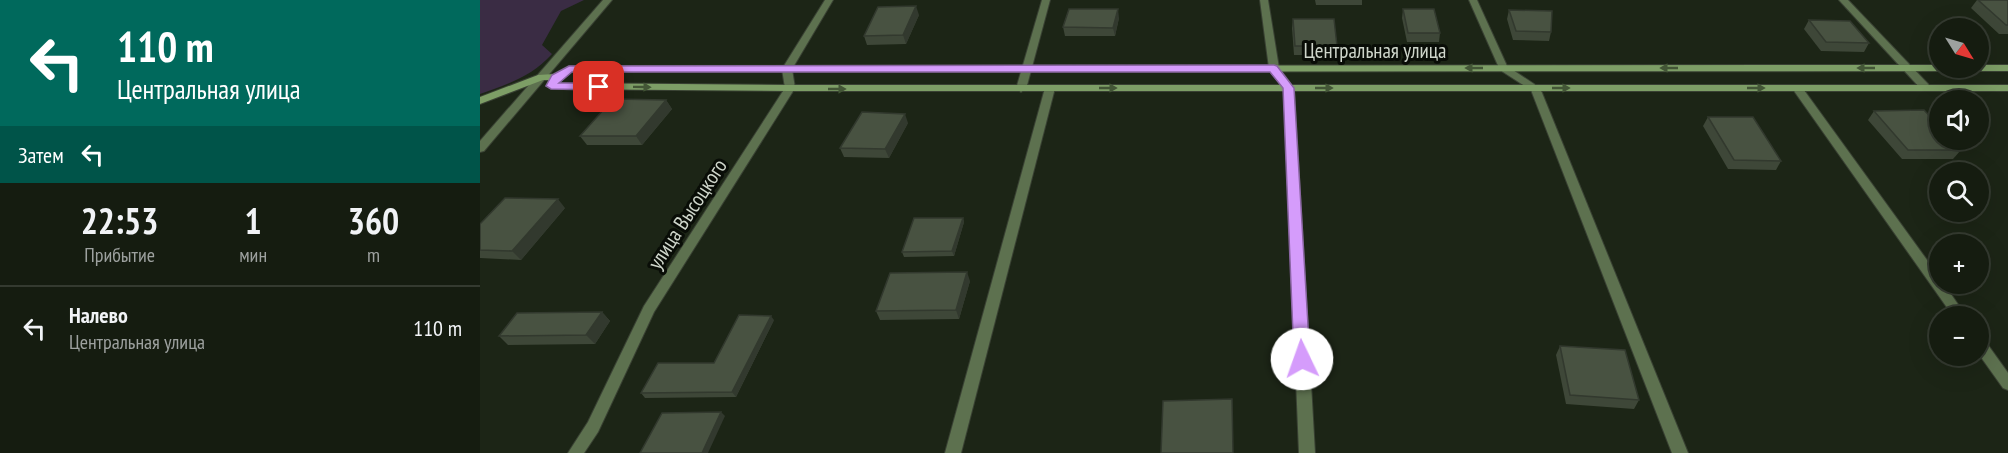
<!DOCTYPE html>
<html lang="ru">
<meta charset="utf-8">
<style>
:root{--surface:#151c10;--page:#22291e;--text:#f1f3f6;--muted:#9da19f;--line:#343a30}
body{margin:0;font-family:"PT Sans Narrow",sans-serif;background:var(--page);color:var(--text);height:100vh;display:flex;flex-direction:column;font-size:22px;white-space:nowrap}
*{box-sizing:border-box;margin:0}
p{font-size:20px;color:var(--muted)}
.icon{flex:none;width:33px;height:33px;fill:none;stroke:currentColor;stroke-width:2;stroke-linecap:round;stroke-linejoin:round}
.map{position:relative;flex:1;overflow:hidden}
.side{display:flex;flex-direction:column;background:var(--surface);width:480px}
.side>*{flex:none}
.hud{background:#00695c;color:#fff;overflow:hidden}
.needle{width:39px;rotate:127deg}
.buttons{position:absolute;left:1449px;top:18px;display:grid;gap:12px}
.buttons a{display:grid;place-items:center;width:60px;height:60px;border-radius:50%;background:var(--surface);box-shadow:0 6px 24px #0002,0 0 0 2px var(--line);font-size:30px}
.pin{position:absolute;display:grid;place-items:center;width:51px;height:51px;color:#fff;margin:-26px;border-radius:12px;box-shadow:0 3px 9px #0006}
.me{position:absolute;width:66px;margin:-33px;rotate:357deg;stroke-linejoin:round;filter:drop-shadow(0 0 4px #0008)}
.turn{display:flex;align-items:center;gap:21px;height:126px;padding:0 18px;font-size:27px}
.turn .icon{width:78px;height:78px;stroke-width:2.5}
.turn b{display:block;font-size:42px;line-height:51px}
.then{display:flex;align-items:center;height:57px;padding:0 18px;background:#0003;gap:12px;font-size:22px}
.eta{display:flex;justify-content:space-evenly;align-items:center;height:102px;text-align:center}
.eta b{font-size:36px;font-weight:800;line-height:42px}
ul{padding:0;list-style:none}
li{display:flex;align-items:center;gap:18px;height:84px;padding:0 18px;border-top:2px solid var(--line)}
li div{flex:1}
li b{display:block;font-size:22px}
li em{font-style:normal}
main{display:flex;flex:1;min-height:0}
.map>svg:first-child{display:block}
.green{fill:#3a2c44}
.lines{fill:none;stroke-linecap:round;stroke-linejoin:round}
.street-casing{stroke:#394133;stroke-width:2}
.secondary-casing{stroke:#394133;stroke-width:2}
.street{fill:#5d714f;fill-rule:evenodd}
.secondary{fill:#7d9e66;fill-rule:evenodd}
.wall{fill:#3e4738}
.shaded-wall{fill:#32392e}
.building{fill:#485241;stroke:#32392e;stroke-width:1.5}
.oneway{fill:#435636}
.route{fill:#d59cfb;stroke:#8a65a3;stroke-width:1.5}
.labels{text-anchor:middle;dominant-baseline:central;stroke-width:6;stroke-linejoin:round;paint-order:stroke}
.street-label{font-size:21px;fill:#cfd6cb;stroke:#090d07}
</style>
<main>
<section class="side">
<div class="hud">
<div class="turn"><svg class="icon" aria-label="left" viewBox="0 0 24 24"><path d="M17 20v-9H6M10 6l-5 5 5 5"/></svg><div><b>110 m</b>Центральная улица</div></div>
<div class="then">Затем<svg class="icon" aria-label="left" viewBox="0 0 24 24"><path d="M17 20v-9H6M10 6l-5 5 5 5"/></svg></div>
</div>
<div class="eta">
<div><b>22:53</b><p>Прибытие</p></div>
<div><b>1</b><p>мин</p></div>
<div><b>360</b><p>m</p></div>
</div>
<ul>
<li><svg class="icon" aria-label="left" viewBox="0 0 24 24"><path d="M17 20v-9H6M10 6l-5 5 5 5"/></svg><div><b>Налево</b><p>Центральная улица</p></div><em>110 m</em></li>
</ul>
</section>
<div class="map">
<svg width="1528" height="453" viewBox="0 0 1528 453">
<rect width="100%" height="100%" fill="#1c2516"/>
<!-- green -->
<path class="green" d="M0,0H104L81,11L62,45L72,54C51,77 28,84 0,94Z"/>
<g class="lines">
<defs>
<g id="street">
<polygon points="123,0 132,0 4,151 0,152 0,141"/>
<polygon points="345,0 353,0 312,69 315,88 174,312 118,432 104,453 88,453 108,422 164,306 305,88 302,69"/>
<polygon points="562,0 570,0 546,89 541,92 536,89"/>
<polygon points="780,0 788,0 799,68 814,88 835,453 819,453 804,88 789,68"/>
<polygon points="989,0 997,0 1027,66 1060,88 1208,453 1192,453 1051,90 1020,70"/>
<polygon points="1359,0 1368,0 1450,86 1450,90 1442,90"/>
<polygon points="570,85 575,88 481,453 465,453 565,88"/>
<polygon points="1317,85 1321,86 1460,278 1460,284 1464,284 1486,316 1473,316 1312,88"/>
<polygon points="1498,337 1503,338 1528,373 1528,390 1523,388 1498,353"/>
</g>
<polygon id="secondary" points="1460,65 1460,68 1498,68 1498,65 1528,65 1528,71 91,72 80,79 78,83 310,85 1528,85 1528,91 310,91 71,89 66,86 69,80 63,80 0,104 0,97 58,75 74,74 89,66"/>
</defs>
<!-- street casing -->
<use href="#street" class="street-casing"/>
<!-- secondary casing -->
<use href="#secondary" class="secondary-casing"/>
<!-- street -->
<use href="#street" class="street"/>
<!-- secondary -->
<use href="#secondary" class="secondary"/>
</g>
<!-- wall -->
<g class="wall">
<polygon points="835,0 882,0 882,5 836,5"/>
<polygon points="1497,0 1528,0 1528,34 1519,34 1491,8"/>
<polygon points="923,9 960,33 959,42 927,42 922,18"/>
<polygon points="1029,10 1071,32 1069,41 1033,40 1027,19"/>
<polygon points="439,15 426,44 387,45 384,36"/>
<polygon points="639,18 635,36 585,36 583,27"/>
<polygon points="813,19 857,46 857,55 814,55 812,28"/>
<polygon points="1329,20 1389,43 1384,52 1341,51 1324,29"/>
<polygon points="186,100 192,109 162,145 107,145 100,136"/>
<polygon points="1394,111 1481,150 1473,159 1422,159 1388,120"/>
<polygon points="1228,117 1301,161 1296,170 1248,169 1223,126"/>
<polygon points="428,123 409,158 364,157 360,148"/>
<polygon points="85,208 41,260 0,258 0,224"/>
<polygon points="483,218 484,222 474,256 424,257 422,252"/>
<polygon points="490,281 479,319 400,320 396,311"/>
<polygon points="122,312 130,321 115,344 28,345 19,336"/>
<polygon points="294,320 256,397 165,398 161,393 234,363"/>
<polygon points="1080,346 1159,400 1154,409 1086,404 1076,355"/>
</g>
<!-- shaded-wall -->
<g class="shaded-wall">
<polygon points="436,6 439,15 426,44 423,35"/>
<polygon points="638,9 639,18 635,36 633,28"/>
<polygon points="186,100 192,109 162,145 156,136"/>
<polygon points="425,114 428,123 409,158 405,149"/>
<polygon points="78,199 85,208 41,260 32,251"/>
<polygon points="483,218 484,222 474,256 472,251"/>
<polygon points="487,272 490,281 479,319 476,310"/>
<polygon points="122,312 130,321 115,344 106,335"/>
<polygon points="291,316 294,320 256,397 252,392"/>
<polygon points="241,412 245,416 228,453 222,453"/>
</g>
<!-- building -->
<g class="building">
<polygon points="1498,0 1528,0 1528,25 1526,25"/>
<polygon points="436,6 423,35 384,36 398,7"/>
<polygon points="589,9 638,9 633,28 583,27"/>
<polygon points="923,9 954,9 960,33 928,33"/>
<polygon points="1029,10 1072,11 1071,32 1036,31"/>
<polygon points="813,19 854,19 857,46 815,46"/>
<polygon points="1329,20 1370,21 1389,43 1346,42"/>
<polygon points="133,99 186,100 156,136 100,136"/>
<polygon points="1444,110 1460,127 1460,140 1471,140 1481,150 1428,150 1394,111"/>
<polygon points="382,112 425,114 405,149 360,148"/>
<polygon points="1228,117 1273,117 1301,161 1254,160"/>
<polygon points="25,198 78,199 32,251 0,250 0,224"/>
<polygon points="434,218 483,218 472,251 422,252"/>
<polygon points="487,272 476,310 396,311 410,273"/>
<polygon points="122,312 106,335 19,336 37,313"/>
<polygon points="259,315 291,316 252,392 161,393 178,363 234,363"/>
<polygon points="1080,346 1145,350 1159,400 1090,395"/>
<polygon points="752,399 753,453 681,453 683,401"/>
<polygon points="241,412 222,453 160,453 182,413"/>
</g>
<!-- one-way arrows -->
<defs><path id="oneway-solid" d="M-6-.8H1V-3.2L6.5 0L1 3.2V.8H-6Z" transform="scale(1.5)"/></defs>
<g class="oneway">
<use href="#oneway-solid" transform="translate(994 68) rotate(180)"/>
<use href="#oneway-solid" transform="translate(1189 68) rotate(180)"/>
<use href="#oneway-solid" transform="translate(1386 68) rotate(180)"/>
<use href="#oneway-solid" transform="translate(162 87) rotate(1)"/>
<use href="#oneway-solid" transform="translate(628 88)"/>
<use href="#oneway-solid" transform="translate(844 88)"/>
<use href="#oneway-solid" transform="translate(1081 88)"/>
<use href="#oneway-solid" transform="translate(1276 88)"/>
<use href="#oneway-solid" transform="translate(357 89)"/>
</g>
<!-- route -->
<polygon class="route" points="794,65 797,66 814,88 830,359 828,363 822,365 817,363 814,359 803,88 790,72 92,72 79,83 119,83 125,87 119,90 71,89 66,86 72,75 89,66"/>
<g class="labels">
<!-- street labels -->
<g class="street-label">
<text x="895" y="50">Центральная улица</text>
<text transform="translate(207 214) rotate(-57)">улица Высоцкого</text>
</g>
</g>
</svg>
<div class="buttons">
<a><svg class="needle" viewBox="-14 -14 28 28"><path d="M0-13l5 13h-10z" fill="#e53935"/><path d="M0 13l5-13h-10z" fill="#9da19f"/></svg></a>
<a><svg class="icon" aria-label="sound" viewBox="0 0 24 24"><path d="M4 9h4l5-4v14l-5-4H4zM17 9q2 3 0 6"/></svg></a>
<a><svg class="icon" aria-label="search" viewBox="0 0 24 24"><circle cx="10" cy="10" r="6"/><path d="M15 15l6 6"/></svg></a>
<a>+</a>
<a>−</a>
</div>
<div class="pin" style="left:119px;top:87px;background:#d93025"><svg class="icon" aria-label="arrive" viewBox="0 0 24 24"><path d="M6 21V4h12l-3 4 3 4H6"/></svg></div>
<svg class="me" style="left:822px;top:359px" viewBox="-20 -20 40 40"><circle r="19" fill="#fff"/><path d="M0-13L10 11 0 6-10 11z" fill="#d59cfb"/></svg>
</div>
</main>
